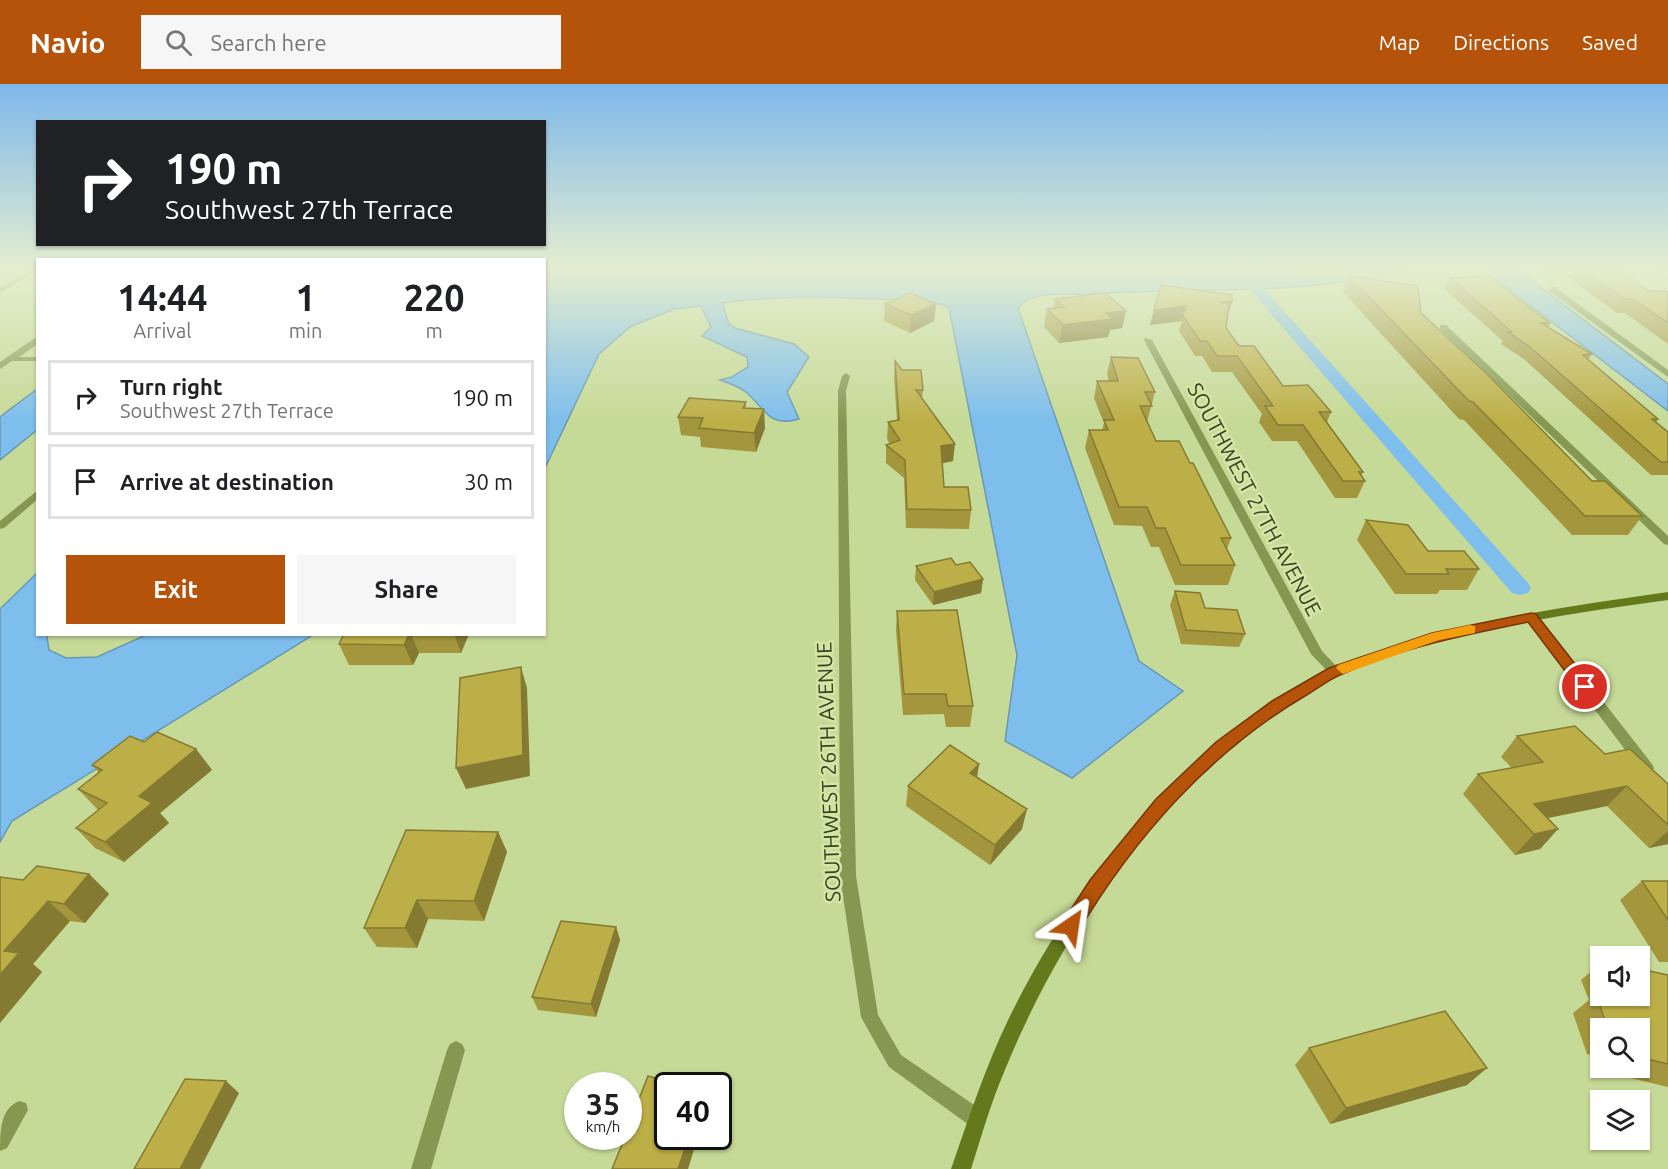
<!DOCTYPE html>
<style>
:root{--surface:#fff;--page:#f6f6f6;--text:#202124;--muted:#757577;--line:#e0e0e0;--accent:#b45309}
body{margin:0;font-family:Ubuntu,sans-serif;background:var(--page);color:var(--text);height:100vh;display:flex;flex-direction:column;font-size:22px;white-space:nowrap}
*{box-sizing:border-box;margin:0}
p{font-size:20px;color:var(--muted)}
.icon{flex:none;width:33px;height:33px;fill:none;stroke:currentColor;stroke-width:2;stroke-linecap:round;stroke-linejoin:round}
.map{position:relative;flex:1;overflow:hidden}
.sheet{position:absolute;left:36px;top:174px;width:510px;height:378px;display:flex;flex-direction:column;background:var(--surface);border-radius:0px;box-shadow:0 2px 4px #0004}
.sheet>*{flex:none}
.hud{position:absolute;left:36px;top:36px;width:510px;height:126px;border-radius:0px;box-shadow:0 2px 4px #0004;background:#202124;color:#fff;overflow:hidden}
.fabs{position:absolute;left:1590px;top:862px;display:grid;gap:12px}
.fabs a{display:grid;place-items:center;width:60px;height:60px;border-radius:0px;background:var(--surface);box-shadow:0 2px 4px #0004;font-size:30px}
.speed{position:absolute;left:564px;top:988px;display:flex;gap:12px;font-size:30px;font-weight:700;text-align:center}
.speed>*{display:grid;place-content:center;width:78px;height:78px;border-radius:50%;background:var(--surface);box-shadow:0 2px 4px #0004;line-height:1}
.speed small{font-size:15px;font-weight:400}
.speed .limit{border:3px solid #111;border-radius:9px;background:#fff;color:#111}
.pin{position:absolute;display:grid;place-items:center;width:51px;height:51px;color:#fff;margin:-26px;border:3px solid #fff;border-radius:50%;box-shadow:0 2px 6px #0007}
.me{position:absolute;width:66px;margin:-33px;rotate:32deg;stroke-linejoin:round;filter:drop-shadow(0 0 4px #0008)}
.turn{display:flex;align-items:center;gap:21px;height:126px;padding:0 30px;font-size:27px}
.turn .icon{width:78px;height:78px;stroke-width:2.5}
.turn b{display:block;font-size:42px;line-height:51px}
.eta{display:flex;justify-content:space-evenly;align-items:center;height:102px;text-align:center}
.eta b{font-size:36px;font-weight:600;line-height:42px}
.primary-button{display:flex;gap:12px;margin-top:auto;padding:12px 30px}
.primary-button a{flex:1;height:69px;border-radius:0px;background:var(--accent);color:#fff;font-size:24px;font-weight:600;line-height:69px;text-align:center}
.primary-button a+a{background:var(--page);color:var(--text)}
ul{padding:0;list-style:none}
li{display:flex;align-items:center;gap:18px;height:75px;margin:0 12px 9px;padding:0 18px;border:3px solid var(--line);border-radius:0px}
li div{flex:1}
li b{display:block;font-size:22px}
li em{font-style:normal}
header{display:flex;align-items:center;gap:36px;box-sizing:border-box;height:84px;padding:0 30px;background:var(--accent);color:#fff}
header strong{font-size:28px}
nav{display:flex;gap:33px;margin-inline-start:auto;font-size:21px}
.search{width:420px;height:54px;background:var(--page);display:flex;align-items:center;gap:15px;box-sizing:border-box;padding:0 21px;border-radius:0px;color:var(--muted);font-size:22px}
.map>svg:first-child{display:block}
.water{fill:#7ebeed;stroke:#6998b1;stroke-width:1.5}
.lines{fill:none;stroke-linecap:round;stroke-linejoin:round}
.canal{fill:#7ebeed;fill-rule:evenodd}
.street{fill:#849852;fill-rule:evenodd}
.secondary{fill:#64791c;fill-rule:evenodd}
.wall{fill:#a3963d}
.shaded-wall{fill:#847a32}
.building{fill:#bdaf47;stroke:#847a32;stroke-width:1.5}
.route{fill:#b45309;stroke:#753606;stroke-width:1.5}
.slow{fill:#f59e0b}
.labels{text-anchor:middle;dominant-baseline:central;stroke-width:5;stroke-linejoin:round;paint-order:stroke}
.street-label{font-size:21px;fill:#394025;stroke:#d2e7a4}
</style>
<header>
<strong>Navio</strong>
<div class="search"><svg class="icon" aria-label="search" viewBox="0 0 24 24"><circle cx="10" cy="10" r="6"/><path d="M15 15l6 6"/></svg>Search here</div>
<nav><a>Map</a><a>Directions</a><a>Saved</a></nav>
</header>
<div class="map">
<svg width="1668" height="1085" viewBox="0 0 1668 1085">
<rect width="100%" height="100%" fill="#c6da97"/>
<!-- water -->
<g class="water">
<path d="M545,186L595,187L1404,186C1299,213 1193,203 1087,210C1066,211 1031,206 1018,224L1139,577L1183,607L1072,694L1005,657L1017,571L949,224C925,213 897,215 871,215C821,213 771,212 722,219L729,240L735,244L794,260L809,273L787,308L799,335C769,344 765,325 747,309C740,303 729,299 720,296L732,293L748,283L747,273L702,252L711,243L701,222L674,225L630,243L599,270L545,384Z"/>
<polygon points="1484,186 1518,186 1668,300 1668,327"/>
<polygon points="37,305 37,346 0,376 0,333"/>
<polygon points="37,489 38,550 49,551 47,553 49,566 66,574 97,573 146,551 313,551 12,737 0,758 0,525"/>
</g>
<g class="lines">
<!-- canal -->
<g class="canal">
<polygon points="1233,186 1247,186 1528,499 1531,504 1528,509 1520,511 1512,509"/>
<polygon points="1652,186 1668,186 1668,195"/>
</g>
<!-- street -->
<g class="street">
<polygon points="30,186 37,186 0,209 0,204"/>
<polygon points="1549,203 1555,203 1668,286 1668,293 1549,207"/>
<polygon points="1440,241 1446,241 1668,452 1668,461 1664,460 1440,245"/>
<polygon points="35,254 38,254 38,260 19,273 38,273 38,277 12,277 0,285 0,278"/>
<polygon points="1145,254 1152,256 1322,567 1338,584 1340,587 1338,590 1330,590 1311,570 1144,256"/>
<polygon points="846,289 850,292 846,307 856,792 878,931 901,971 983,1027 985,1034 983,1041 976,1043 969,1041 889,983 861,933 840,792 838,307 842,292"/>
<polygon points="38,406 38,415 4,444 0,445 0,437"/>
<polygon points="1531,529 1535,530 1652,680 1654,684 1652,688 1647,690 1642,688 1527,536 1525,533 1527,530"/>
<polygon points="456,957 462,960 465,966 431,1085 411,1085 447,966 450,960"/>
<path d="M19,1017L26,1019L28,1026L7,1064L0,1067C0,1048 0,1025 19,1017Z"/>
</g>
<!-- secondary -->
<path class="secondary" d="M1668,508V516C1578,528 1487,542 1400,569C1382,575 1363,580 1345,588C1308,605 1271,632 1240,658C1128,749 1046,876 995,1011C986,1035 979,1060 971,1085H951C969,1033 986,981 1010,932C1064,823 1138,724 1233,648C1262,625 1304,595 1338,581C1356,573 1376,568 1395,562C1484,534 1576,521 1668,508Z"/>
</g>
<!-- wall -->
<g class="wall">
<polygon points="1545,186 1624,186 1637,199 1649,207 1668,208 1668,260 1625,229 1617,229 1561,188 1546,187"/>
<polygon points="1349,192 1421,229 1592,397 1642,432 1628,451 1572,451 1464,336 1459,335 1343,208"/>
<polygon points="1450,194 1550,239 1548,243 1592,270 1588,276 1658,335 1656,339 1668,348 1668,391 1651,391 1524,275 1501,260 1503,257 1444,205"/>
<polygon points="1055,215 1126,227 1122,244 1110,246 1108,253 1059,259 1044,243 1047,225 1053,225"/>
<polygon points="1232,217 1228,230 1226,244 1239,262 1283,302 1331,328 1327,338 1363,388 1361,392 1365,397 1357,414 1335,414 1297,357 1272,357 1259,338 1262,330 1232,288 1212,288 1202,272 1195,272 1179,247 1182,237 1150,241 1154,226"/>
<polygon points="885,220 936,220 934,237 910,249 884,237"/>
<polygon points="1111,273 1155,308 1147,338 1156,357 1231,454 1227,465 1235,481 1228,501 1175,501 1159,463 1151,463 1142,442 1114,441 1085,364 1089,346 1102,346 1104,339 1094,314 1097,297 1109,297 1107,290"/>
<polygon points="895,277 902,286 923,306 922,314 953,377 942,379 944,403 971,426 969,445 906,444 904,394 886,379 886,361 890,360 887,355 888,338 897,336 894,294"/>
<polygon points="746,318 746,324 765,344 756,368 701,363 700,353 681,351 678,333"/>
<polygon points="1366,436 1428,467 1479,485 1467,506 1440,506 1437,510 1395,510 1357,456"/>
<polygon points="956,481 983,495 981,509 933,521 915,496 916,482"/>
<polygon points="1175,507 1205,524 1245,550 1239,563 1181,560 1170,521"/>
<polygon points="897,527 973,622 970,643 946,643 944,630 903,631 896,547"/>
<polygon points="344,550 469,550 461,569 419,569 413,581 349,581 339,560"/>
<polygon points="1517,652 1605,670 1668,700 1668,760 1649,764 1607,722 1548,734 1558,745 1540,765 1515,771 1463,710 1478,690 1512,684 1501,673"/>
<polygon points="144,658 196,665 212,686 160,729 169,739 124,778 95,764 76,744 98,726 78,705 99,689 92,681"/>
<polygon points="979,680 977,693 1022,745 990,781 906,722 908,702"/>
<polygon points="498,748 507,768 484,837 428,835 417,864 377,863 364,844"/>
<polygon points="89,790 109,810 85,839 70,837 33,880 42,888 0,939 23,796"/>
<polygon points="1642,797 1668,797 1668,878 1659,878 1620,816"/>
<polygon points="616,843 620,856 596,933 538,926 532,913"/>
<polygon points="1600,880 1600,912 1640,912 1668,891 1668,1003 1618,991 1616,984 1640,984 1640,945 1600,945 1600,973 1587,970 1573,929 1589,916 1581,896"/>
<polygon points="1309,964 1467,1001 1330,1040 1295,981"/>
</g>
<!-- shaded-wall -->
<g class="shaded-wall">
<polygon points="1232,217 1228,231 1219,218"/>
<polygon points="936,220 934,237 910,249 911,231"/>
<polygon points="1186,222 1182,237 1150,241 1154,226"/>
<polygon points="1126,227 1122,244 1110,246 1108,253 1059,259 1063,241 1106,229"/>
<polygon points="764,325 765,344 756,368 754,349"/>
<polygon points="955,360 953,377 939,380 941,362"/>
<polygon points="983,495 981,509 933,521 934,508"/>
<polygon points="409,550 411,550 419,569 413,581 404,561"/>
<polygon points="454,550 469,550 461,569"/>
<polygon points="521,583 527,604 530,692 466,705 456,684"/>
<polygon points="196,665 212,686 160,729 169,739 124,778 105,758 139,712"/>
<polygon points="979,680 976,700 970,689"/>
<polygon points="1627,702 1607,722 1523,739 1534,720"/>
<polygon points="1027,725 1022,745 990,781 995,761"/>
<polygon points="1558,745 1540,765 1515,771 1534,750"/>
<polygon points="1668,747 1668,760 1649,764"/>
<polygon points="498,748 507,768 484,837 474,817"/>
<polygon points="89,790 109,810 85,839 64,820"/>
<polygon points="417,816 428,835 417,864 405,844"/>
<polygon points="48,817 70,837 33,880 42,888 0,939 0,891 4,867"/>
<polygon points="616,843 620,856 596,933 591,920"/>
<polygon points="1487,984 1467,1001 1330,1040 1346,1024"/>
<polygon points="226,997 239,1009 200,1085 180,1085"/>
<polygon points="689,1053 698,1053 688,1085 678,1085"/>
</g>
<!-- building -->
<g class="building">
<polygon points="1583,186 1624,186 1637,199 1649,207 1666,207 1668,208 1668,239 1633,215 1625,215"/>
<polygon points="1349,192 1418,202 1421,229 1487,290 1592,397 1605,397 1642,432 1585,432 1473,318 1469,317"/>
<polygon points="1489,192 1550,239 1541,239 1592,270 1583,271 1658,335 1652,335 1668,348 1668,378 1661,378 1530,263 1508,248 1512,248 1450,194"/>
<polygon points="1161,201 1232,211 1232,217 1219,218 1229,220 1226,244 1239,262 1254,262 1283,302 1308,301 1331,328 1319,328 1363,388 1359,388 1365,397 1343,397 1303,341 1278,341 1265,322 1273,322 1237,272 1217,272 1207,257 1200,257 1183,232 1186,222 1154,226"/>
<polygon points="910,209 936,220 911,231 885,220"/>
<polygon points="1105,209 1126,227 1106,229 1112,235 1063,241 1047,225 1064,223 1055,215"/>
<polygon points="1111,273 1138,274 1155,308 1145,308 1152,322 1140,322 1156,357 1179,357 1190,379 1193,379 1231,454 1221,454 1235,481 1181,481 1165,444 1156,444 1147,423 1119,423 1089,346 1108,346 1104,336 1114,336 1097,297 1118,297"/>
<polygon points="895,277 902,286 921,286 923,306 916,306 955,360 941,362 944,403 968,403 971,426 907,425 905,376 886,361 900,356 888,338 899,336"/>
<polygon points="689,314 746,318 743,324 764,325 754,349 699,344 703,334 678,333"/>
<polygon points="1366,436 1408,441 1428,467 1464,467 1479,485 1446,485 1449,490 1406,490"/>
<polygon points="951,474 956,481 970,478 983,495 934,508 916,482"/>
<polygon points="1175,507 1200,509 1205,524 1237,526 1245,550 1186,546"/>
<polygon points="957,526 973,622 948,622 946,610 904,610 897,527"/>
<polygon points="344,550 409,550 404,561 339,560"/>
<polygon points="521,583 523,671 456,684 460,594"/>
<polygon points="1575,642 1605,670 1630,665 1668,700 1668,741 1627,702 1534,720 1558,745 1534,750 1478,690 1543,678 1517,652"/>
<polygon points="157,648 196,665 139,712 152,719 105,758 76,744 107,719 78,705 102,686 92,681 130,652 144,658"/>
<polygon points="950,661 979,680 970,689 1027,725 995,761 908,702"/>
<polygon points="406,746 498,748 474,817 417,816 405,844 364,844"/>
<polygon points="37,782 89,790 64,820 48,817 4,867 19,869 0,891 0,793 23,796"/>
<polygon points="1642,797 1668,797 1668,836"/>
<polygon points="561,837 616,843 591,920 532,913"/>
<polygon points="1640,885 1668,891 1668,980 1643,974 1640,963 1640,945 1608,945 1596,911 1618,915 1617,912 1640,912"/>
<polygon points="1445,927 1487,984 1346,1024 1309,964"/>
<polygon points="648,992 684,1002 668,1002 668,1053 689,1053 678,1085 612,1085 625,1053 628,1053 628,1043"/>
<polygon points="185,995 226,997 180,1085 134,1085"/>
</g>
<!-- sky -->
<linearGradient id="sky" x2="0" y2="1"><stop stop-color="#7db8ea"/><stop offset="0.55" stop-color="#e5eed0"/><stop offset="1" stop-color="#e5eed0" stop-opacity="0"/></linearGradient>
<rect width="1668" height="337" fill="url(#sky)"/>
<!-- route -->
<path class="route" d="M1531,529L1536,530L1590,599L1592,603L1590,607H1580L1528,538C1464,551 1400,564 1340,591C1328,596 1317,605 1305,612C1210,668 1134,754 1078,848L1071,851L1064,848L1062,842L1064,836L1090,796L1156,715L1216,658L1272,617L1329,584L1432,549Z"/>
<!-- slow -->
<polygon class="slow" points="1470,541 1475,542 1475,549 1439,556 1343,590 1336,584 1338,581 1432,549"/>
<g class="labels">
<!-- street labels -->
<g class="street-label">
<text transform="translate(1255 415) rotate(62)">SOUTHWEST 27TH AVENUE</text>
<text transform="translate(828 688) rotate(-92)">SOUTHWEST 26TH AVENUE</text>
</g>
</g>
</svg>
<div class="fabs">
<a><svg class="icon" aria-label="sound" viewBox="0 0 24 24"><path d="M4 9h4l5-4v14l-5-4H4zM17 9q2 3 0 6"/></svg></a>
<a><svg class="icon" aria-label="search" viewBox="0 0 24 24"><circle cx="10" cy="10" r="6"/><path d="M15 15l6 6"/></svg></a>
<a><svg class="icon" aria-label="layers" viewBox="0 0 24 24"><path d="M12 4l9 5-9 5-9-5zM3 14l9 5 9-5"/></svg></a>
</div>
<div class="speed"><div>35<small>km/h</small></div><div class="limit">40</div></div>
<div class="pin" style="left:1585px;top:603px;background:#d93025"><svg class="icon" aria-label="arrive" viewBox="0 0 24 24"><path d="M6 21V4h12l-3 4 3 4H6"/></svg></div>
<svg class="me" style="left:1071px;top:842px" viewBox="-20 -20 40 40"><path d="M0-17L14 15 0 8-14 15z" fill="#b45309" stroke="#fff" stroke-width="4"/></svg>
<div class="hud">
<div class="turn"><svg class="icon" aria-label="right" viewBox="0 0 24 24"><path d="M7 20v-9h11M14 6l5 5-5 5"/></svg><div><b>190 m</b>Southwest 27th Terrace</div></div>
</div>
<section class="sheet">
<div class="eta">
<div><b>14:44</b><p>Arrival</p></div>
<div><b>1</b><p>min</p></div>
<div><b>220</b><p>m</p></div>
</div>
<ul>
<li><svg class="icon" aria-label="right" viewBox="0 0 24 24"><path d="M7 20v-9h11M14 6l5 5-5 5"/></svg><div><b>Turn right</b><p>Southwest 27th Terrace</p></div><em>190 m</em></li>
<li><svg class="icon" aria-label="arrive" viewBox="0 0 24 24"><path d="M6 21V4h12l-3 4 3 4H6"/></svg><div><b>Arrive at destination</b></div><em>30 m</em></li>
</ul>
<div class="primary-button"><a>Exit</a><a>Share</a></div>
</section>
</div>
